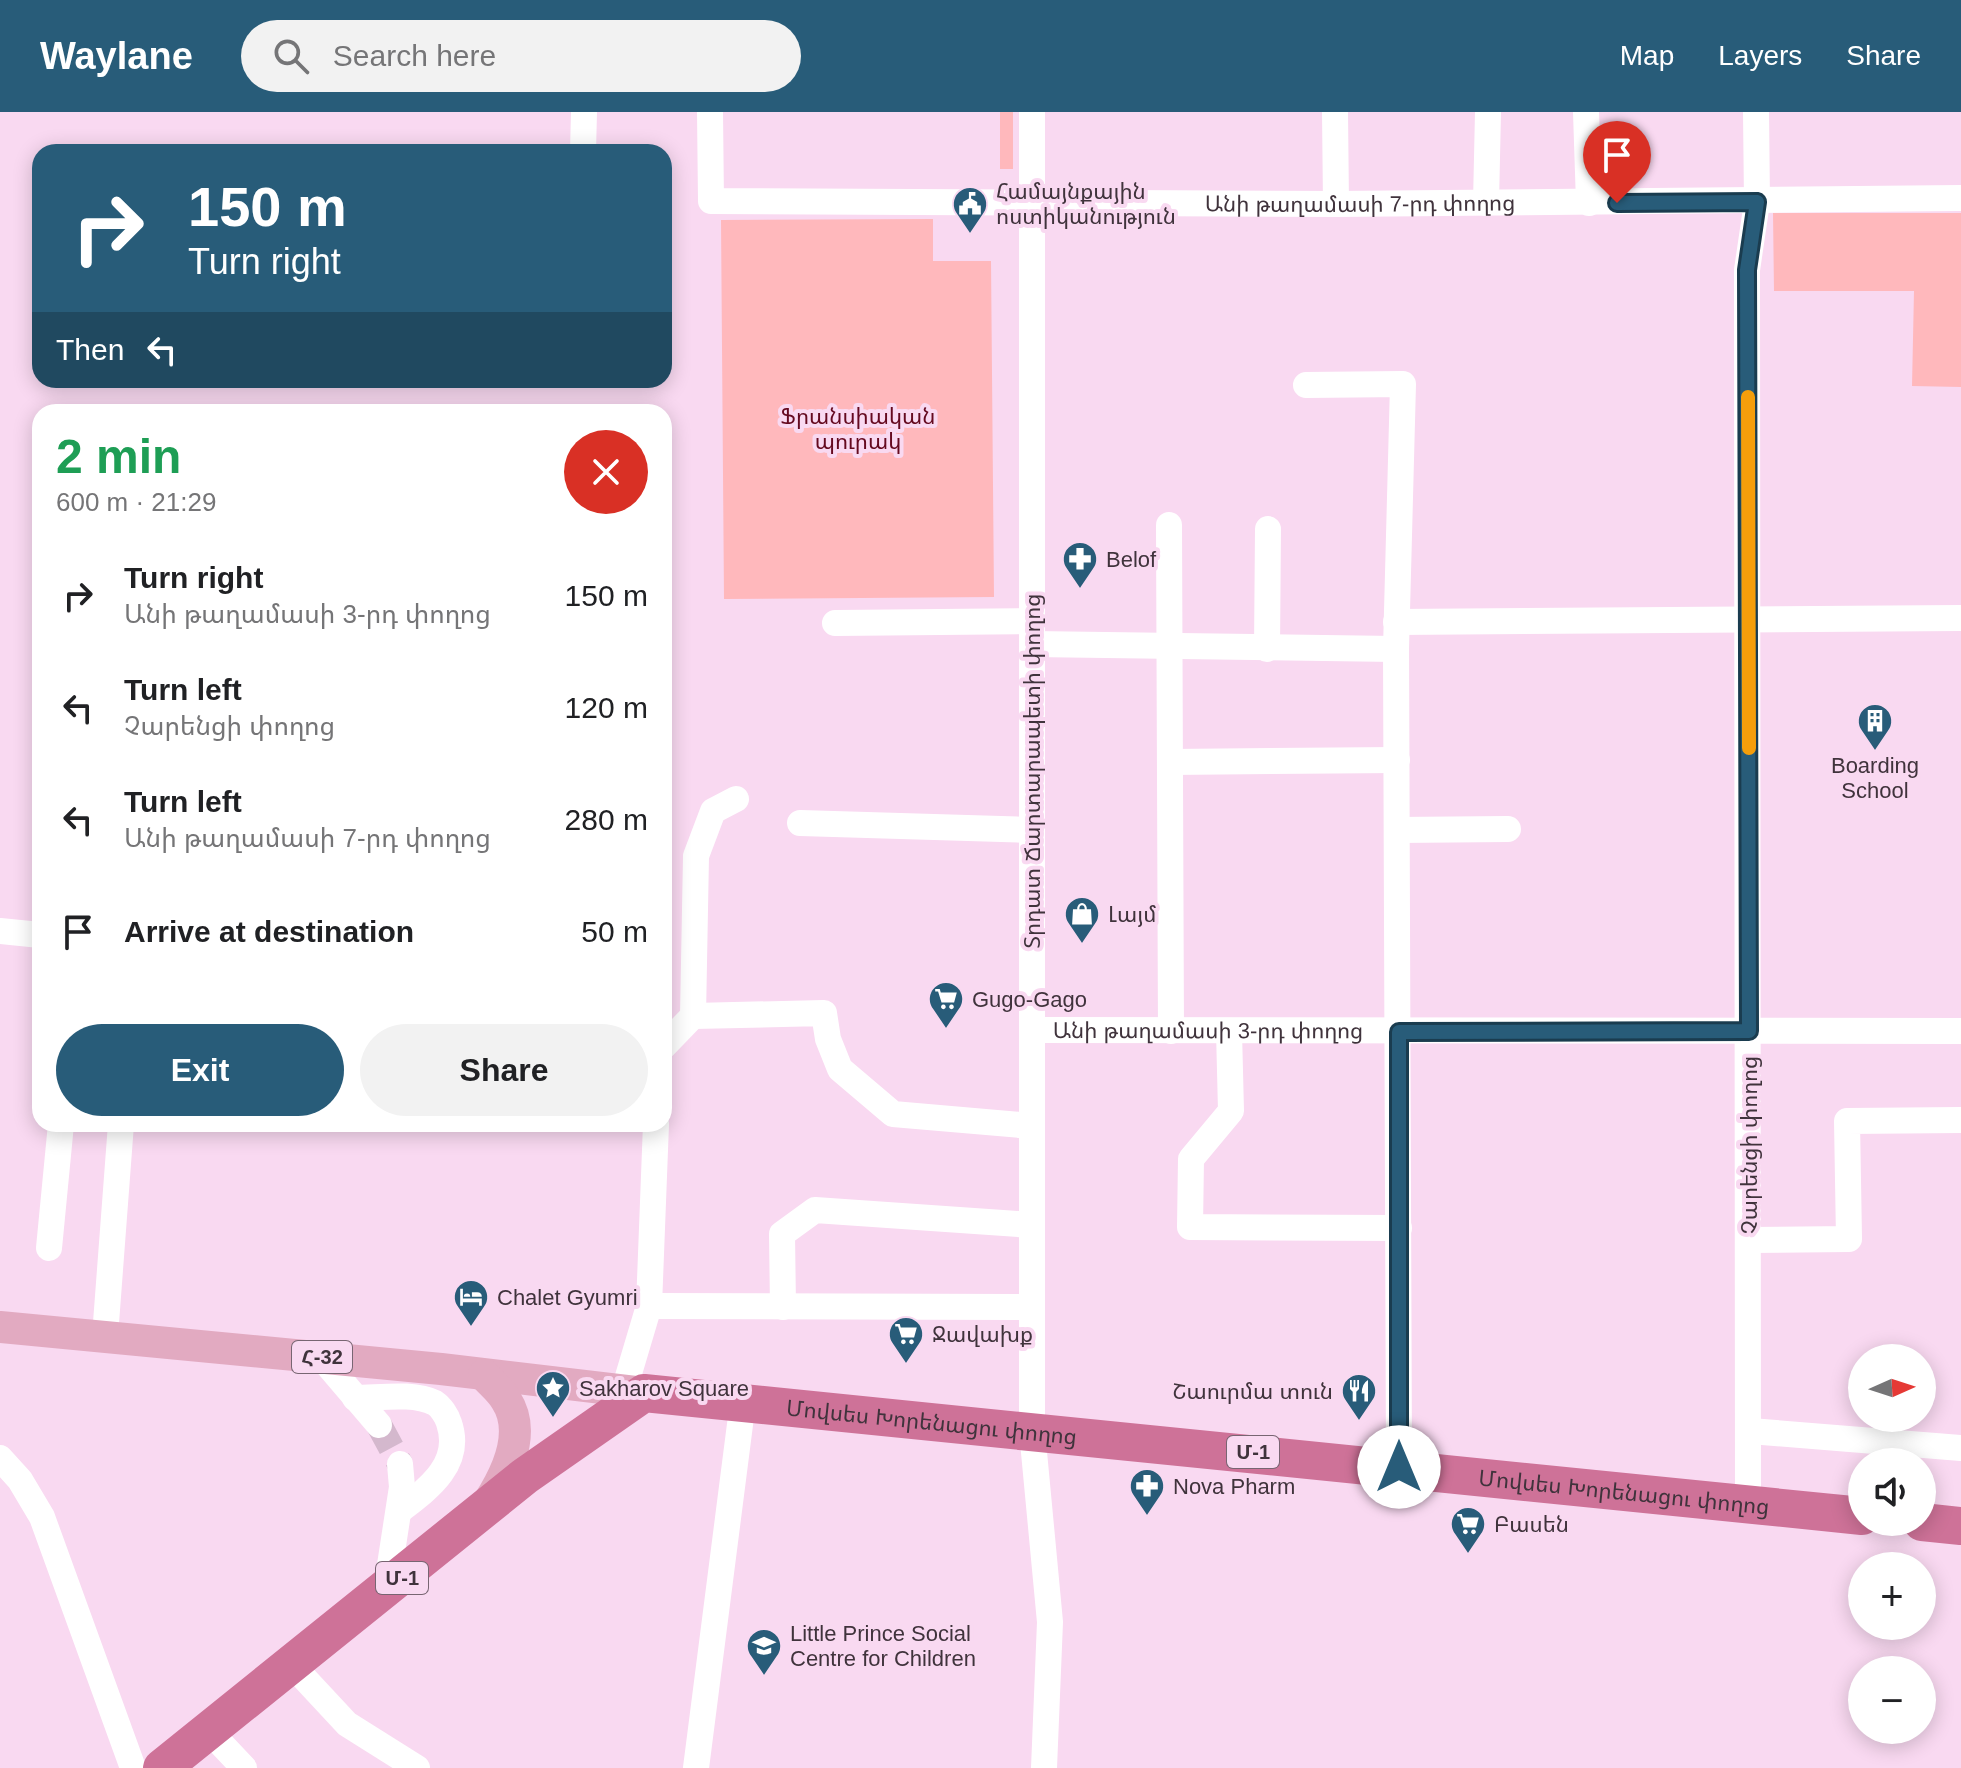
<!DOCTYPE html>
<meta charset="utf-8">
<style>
:root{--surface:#fff;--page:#f2f2f2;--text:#202124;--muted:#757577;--accent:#285c79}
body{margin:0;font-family:Arial,"Noto Sans Armenian",sans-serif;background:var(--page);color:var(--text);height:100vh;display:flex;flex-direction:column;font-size:30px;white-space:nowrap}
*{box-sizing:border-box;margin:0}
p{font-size:26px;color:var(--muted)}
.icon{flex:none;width:44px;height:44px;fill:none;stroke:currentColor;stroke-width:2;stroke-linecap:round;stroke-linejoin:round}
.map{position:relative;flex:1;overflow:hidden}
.sheet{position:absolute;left:32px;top:292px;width:640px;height:728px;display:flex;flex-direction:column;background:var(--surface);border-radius:24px;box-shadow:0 4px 20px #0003}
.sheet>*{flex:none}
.hud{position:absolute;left:32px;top:32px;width:640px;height:244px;border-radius:24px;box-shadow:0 4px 20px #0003;background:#285c79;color:#fff;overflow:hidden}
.needle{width:52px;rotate:87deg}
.tools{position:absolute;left:1848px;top:1232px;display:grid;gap:16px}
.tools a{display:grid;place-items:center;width:88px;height:88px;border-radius:50%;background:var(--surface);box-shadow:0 4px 20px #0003;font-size:40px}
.pin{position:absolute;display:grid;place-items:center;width:68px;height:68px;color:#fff;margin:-82px -34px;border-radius:50% 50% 50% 0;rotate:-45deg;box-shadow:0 0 8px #0007}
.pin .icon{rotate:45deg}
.me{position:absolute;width:88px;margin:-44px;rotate:0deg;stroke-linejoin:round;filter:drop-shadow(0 0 6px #0008)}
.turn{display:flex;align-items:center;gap:28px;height:168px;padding:0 24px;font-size:36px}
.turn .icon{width:104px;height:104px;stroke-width:2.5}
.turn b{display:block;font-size:56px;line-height:68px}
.then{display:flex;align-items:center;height:76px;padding:0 24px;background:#0003;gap:16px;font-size:30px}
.round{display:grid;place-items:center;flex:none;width:84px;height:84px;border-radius:42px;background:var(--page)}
.head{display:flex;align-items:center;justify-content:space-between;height:136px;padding:0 24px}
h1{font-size:48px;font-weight:700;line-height:60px;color:#1e9e55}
.action{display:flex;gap:16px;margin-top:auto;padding:16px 24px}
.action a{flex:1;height:92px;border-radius:48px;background:var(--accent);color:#fff;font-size:32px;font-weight:700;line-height:92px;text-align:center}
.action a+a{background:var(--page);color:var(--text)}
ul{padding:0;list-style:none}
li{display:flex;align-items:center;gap:24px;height:112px;padding:0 24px}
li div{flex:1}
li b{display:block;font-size:30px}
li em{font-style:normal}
header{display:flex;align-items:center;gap:48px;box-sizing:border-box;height:112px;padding:0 40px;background:var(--accent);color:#fff}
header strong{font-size:38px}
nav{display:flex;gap:44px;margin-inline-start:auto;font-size:28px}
.search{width:560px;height:72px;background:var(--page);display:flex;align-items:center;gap:20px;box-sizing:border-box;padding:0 28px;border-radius:44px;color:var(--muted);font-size:30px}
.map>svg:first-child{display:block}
.green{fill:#ffb8bc}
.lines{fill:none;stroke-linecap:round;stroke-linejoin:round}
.minor-tunnel{stroke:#d4b8cd;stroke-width:26;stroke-dasharray:26 13;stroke-linecap:butt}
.minor{stroke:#fff;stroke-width:26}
.major{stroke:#e2aac1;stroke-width:32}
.highway{stroke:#ce7298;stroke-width:38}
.route-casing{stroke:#1a3c4f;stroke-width:20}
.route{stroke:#285c79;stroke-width:14}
.slow{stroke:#f59e0b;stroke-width:14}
.labels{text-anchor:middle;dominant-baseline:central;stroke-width:8;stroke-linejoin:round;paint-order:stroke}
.shield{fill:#f9d9f1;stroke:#786572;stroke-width:2}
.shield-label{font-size:20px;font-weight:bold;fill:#40333c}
.poi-label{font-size:22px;fill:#40333c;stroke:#f9d9f1;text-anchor:start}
.street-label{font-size:22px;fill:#40333c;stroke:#f9d9f1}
.park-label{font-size:22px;fill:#650a20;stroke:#f9d9f1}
</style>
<header>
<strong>Waylane</strong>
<div class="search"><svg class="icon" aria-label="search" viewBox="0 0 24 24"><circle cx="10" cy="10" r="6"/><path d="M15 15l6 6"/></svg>Search here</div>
<nav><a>Map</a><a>Layers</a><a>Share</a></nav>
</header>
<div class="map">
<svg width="1961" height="1656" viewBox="0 0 1961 1656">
<rect width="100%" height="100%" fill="#f9d9f1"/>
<!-- green -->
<g class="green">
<rect x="1000" y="0" width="13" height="57"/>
<polygon points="1773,101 1961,101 1961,275 1912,274 1914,179 1774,179"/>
<polygon points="933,107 933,149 991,149 994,485 724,487 721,108"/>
</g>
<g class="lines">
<!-- minor-tunnel -->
<polyline class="minor-tunnel" points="379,1313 400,1352"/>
<!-- minor -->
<g class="minor">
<path id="s1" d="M710,0L711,89L1336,92L1961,86"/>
<polyline points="1032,0 1032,1319 1050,1510 1044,1656"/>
<polyline points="1335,0 1336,92"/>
<polyline points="1586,0 1589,91"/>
<polyline points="583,40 584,0"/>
<polyline points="1486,91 1488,0"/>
<polyline points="1306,273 1403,272 1396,537 1399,1355"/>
<polyline points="1169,413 1171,919"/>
<polyline points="1396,510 1961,506"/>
<polyline points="835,511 1032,509"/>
<polyline points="1032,532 1396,537"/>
<polyline points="1267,537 1268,417"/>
<polyline points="1170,650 1397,648"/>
<polyline points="800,711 1032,718"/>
<polyline points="1397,718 1508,717"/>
<polyline points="0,819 40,823"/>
<polyline points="693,904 824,901 828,927 840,957 893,1002 1032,1014"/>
<path id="s2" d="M1032,918L1961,919"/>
<polyline points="1229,919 1231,999 1191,1047 1190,1115 1399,1116"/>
<polyline points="664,934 693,904 696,744 713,699 736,687"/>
<polyline points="1749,1128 1849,1127 1847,1009 1961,1008"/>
<polyline points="49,1136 61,1012"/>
<polyline points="649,1194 1032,1195"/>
<polyline points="783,1195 782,1122 815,1098 1032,1113"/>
<polyline points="105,1224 121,1012"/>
<polyline points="321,1245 379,1313"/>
<polyline points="624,1278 649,1194 656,1012"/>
<path d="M355,1286C379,1286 413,1280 435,1291C441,1295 447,1304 449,1311C463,1352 428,1377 399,1399"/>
<polyline points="1750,1319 1961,1336"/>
<polyline points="0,1346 20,1368 42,1405 133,1656"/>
<polyline points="1748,1394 1747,158 1757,90 1756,0"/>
<polyline points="386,1479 402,1375 400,1352"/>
<polyline points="293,1554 347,1612 417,1656"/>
<polyline points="210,1620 244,1656"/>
<polyline points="696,1656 743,1289"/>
</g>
<!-- major -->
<g class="major">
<polyline points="0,1215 441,1257 644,1281"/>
<path d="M484,1263C491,1271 501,1279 506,1288C527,1320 506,1363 488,1391"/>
</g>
<!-- highway -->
<g class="highway">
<polyline points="1922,1410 1961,1414"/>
<path id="s3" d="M162,1656L525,1364L644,1281L1862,1404"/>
</g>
</g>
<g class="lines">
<defs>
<polyline id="route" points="1399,1355 1399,920 1749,919 1747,158 1757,90 1617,91"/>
</defs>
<!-- route casing -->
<use href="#route" class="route-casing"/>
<!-- route -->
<use href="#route" class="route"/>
<!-- slow -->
<polyline class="slow" points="1748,285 1749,636"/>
</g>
<!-- icons -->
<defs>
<symbol id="civic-pin" viewBox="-11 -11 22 30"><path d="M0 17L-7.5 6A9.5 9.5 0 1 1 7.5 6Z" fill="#285c79" stroke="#f9d9f1"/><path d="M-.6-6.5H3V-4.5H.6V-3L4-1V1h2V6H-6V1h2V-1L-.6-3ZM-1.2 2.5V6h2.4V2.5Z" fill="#fff"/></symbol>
<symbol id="pharmacy-pin" viewBox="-11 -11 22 30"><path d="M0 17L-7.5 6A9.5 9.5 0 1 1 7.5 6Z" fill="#285c79" stroke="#f9d9f1"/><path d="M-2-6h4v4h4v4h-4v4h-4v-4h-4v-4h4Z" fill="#fff"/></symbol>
<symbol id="building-pin" viewBox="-11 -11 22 30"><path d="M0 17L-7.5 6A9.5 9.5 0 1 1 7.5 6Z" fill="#285c79" stroke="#f9d9f1"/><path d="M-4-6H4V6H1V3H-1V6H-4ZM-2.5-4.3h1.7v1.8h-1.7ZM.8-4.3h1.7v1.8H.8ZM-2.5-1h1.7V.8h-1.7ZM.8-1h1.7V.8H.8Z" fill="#fff"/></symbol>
<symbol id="shop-pin" viewBox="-11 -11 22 30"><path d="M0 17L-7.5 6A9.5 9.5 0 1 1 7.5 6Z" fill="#285c79" stroke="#f9d9f1"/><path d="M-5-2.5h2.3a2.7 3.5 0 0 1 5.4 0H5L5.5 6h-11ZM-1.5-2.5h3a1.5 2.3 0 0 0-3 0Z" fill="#fff"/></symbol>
<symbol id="supermarket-pin" viewBox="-11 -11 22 30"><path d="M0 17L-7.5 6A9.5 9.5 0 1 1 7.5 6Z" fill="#285c79" stroke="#f9d9f1"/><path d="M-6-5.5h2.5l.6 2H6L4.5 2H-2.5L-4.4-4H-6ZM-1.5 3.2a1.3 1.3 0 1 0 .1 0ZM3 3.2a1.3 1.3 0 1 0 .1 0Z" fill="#fff"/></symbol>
<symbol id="hotel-pin" viewBox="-11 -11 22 30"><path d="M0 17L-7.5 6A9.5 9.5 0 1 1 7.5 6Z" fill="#285c79" stroke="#f9d9f1"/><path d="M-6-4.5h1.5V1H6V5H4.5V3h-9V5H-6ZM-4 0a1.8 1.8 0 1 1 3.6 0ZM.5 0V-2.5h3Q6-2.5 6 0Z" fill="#fff"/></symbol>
<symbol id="sight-pin" viewBox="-11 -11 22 30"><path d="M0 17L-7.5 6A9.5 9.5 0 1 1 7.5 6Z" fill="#285c79" stroke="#f9d9f1"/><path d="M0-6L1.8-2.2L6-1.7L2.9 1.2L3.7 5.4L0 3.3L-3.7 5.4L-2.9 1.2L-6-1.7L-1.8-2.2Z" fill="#fff"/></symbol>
<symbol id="restaurant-pin" viewBox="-11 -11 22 30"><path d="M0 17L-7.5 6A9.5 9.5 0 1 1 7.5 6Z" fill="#285c79" stroke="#f9d9f1"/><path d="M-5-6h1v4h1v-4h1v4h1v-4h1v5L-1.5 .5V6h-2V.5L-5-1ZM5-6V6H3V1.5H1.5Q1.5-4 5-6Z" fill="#fff"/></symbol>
<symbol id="school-pin" viewBox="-11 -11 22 30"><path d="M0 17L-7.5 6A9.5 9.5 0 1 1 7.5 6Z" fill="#285c79" stroke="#f9d9f1"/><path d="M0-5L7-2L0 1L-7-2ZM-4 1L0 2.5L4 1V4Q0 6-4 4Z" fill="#fff"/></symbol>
</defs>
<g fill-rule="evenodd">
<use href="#civic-pin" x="950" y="72" width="40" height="54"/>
<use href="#pharmacy-pin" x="1060" y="427" width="40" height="54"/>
<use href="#building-pin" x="1855" y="589" width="40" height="54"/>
<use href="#shop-pin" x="1062" y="782" width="40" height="54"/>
<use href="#supermarket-pin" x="926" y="867" width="40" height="54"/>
<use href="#hotel-pin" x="451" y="1165" width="40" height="54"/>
<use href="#supermarket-pin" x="886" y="1202" width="40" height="54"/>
<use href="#sight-pin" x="533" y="1256" width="40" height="54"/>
<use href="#restaurant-pin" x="1339" y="1259" width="40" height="54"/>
<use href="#pharmacy-pin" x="1127" y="1354" width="40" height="54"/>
<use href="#supermarket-pin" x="1448" y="1392" width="40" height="54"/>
<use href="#school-pin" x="744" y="1514" width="40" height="54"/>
</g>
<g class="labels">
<!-- shield labels -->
<g class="shield">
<rect x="292" y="1229" width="60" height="32" rx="6"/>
<rect x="1227" y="1324" width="52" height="32" rx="6"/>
<rect x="376" y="1450" width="52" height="32" rx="6"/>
</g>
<g class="shield-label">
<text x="322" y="1245">Հ-32</text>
<text x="1253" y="1340">Մ-1</text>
<text x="402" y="1466">Մ-1</text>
</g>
<!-- poi labels -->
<g class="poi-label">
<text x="996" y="79">Համայնքային<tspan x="996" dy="25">ոստիկանություն</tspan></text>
<text x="1106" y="447">Belof</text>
<text x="1875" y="653" text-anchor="middle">Boarding<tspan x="1875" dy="25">School</tspan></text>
<text x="1108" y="802">Լայմ</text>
<text x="972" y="887">Gugo-Gago</text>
<text x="497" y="1185">Chalet Gyumri</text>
<text x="932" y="1222">Ջավախք</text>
<text x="579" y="1276">Sakharov Square</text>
<text x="1333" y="1279" text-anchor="end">Շաուրմա տուն</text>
<text x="1173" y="1374">Nova Pharm</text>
<text x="1494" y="1412">Բասեն</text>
<text x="790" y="1521">Little Prince Social<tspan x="790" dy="25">Centre for Children</tspan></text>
</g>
<!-- street labels -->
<g class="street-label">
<text stroke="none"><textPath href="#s1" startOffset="738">Անի թաղամասի 7-րդ փողոց</textPath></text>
<text transform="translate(1032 659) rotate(-90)">Տրդատ Ճարտարապետի փողոց</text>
<text stroke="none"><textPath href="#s2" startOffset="176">Անի թաղամասի 3-րդ փողոց</textPath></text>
<text transform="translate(1749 1033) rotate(-90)">Չարենցի փողոց</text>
<text stroke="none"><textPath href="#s3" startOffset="900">Մովսես Խորենացու փողոց</textPath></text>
<text stroke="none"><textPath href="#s3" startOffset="1596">Մովսես Խորենացու փողոց</textPath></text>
</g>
<!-- park labels -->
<g class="park-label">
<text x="858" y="304">Ֆրանսիական<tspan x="858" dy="25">պուրակ</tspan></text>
</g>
</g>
</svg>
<div class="tools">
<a><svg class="needle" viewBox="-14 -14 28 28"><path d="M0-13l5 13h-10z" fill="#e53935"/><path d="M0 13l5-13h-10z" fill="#757577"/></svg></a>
<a><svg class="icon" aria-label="sound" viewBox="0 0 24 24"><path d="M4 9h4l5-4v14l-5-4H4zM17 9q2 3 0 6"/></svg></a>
<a>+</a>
<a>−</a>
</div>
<div class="pin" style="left:1617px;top:91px;background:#d93025"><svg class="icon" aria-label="arrive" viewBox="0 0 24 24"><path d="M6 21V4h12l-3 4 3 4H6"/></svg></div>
<svg class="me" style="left:1399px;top:1355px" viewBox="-20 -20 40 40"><circle r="19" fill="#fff"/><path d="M0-13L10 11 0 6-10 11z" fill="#285c79"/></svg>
<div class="hud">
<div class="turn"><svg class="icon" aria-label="right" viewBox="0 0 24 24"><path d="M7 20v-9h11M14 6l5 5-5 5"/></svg><div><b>150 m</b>Turn right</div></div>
<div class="then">Then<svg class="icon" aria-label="left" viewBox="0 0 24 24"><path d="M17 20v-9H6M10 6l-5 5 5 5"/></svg></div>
</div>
<section class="sheet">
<div class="head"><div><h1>2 min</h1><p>600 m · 21:29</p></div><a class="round" style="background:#d93025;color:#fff"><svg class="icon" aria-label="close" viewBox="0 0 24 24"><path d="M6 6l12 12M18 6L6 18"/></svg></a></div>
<ul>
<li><svg class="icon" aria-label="right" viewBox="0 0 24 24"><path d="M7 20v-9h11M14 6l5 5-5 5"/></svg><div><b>Turn right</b><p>Անի թաղամասի 3-րդ փողոց</p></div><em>150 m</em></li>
<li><svg class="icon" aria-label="left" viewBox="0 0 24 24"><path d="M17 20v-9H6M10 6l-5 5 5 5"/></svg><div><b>Turn left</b><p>Չարենցի փողոց</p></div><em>120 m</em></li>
<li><svg class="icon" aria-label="left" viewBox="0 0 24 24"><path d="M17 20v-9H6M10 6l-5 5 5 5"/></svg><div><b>Turn left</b><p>Անի թաղամասի 7-րդ փողոց</p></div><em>280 m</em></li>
<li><svg class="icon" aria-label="arrive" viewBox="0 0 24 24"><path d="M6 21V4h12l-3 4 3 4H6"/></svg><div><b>Arrive at destination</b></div><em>50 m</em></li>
</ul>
<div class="action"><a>Exit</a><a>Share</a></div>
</section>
</div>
